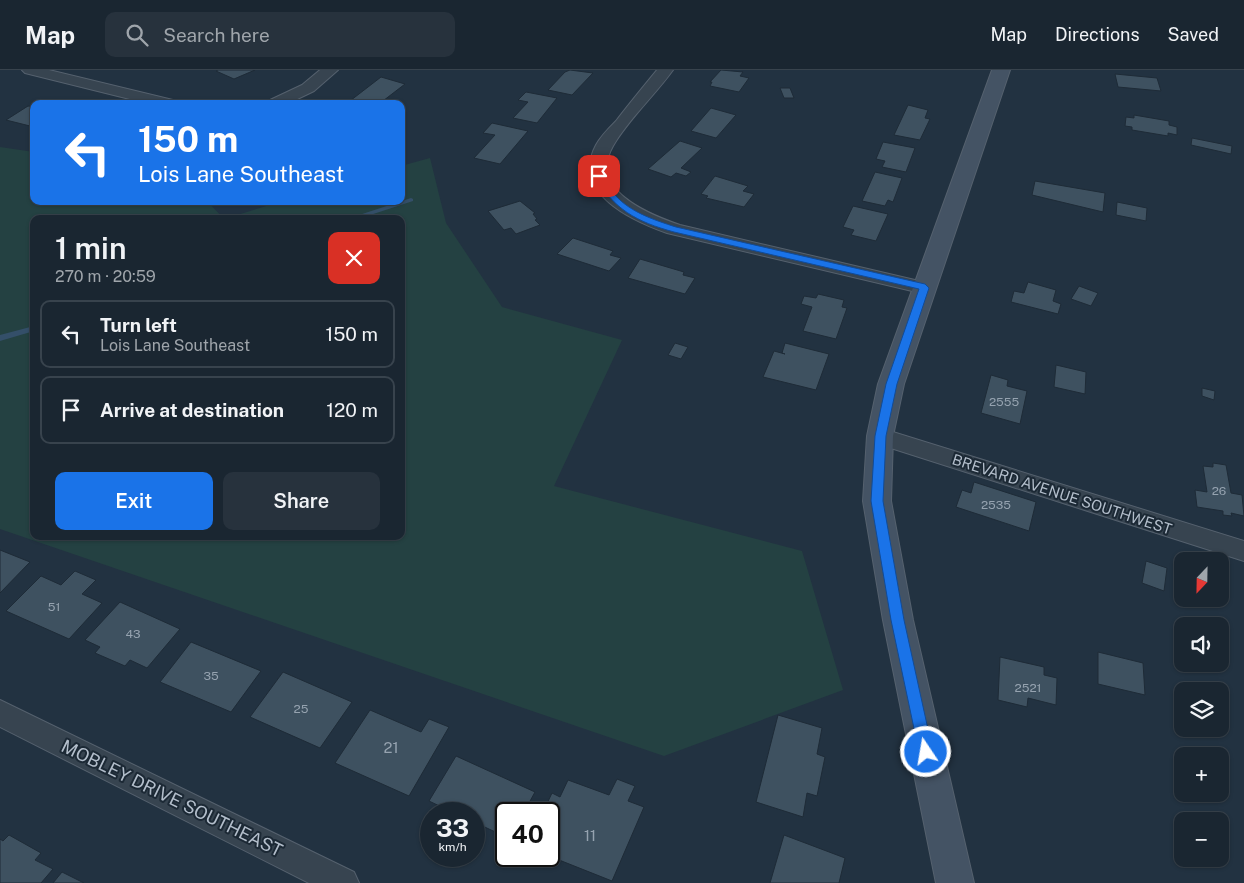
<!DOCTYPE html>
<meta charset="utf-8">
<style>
:root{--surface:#1a2631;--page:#27323d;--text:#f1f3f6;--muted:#9fa5ab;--line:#38434d;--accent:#1a73e8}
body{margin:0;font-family:"Public Sans",sans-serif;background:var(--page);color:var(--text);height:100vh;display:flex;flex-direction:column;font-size:19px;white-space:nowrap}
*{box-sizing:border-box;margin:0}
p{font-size:16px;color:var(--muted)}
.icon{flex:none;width:28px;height:28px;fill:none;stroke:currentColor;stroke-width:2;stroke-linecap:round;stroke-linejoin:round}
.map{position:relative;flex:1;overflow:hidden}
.drawer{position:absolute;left:30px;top:145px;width:375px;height:325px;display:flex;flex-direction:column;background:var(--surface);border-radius:10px;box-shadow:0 1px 4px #0004,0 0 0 1px var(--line)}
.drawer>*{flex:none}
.guide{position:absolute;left:30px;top:30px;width:375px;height:105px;border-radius:10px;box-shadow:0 1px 4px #0004,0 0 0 1px var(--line);background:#1a73e8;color:#fff;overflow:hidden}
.needle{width:32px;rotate:202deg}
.buttons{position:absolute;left:1174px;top:482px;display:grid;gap:10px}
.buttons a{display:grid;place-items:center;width:55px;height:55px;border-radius:10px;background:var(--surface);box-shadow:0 1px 4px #0004,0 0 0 1px var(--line);font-size:25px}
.speed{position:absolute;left:420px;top:732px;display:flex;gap:10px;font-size:25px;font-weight:700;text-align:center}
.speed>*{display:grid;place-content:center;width:65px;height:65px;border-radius:50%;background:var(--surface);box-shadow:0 1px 4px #0004,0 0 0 1px var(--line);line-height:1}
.speed small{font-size:12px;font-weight:400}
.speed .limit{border:2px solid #111;border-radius:8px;background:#fff;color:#111}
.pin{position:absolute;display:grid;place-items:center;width:42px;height:42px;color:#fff;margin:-21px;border-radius:10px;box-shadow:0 2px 8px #0006}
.me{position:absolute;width:55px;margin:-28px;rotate:348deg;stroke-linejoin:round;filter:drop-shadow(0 0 4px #0008)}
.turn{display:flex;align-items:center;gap:18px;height:105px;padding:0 25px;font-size:22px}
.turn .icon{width:65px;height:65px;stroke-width:2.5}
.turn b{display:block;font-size:35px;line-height:42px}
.round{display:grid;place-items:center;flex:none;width:52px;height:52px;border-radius:10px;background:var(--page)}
.headline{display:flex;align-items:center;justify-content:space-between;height:85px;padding:0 25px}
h1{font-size:30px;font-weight:600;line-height:38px}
.button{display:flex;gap:10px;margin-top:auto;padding:10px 25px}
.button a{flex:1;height:58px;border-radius:10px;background:var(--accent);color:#fff;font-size:20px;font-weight:600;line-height:58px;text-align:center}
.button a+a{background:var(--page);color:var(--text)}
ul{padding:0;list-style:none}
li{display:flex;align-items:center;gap:15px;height:68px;margin:0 10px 8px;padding:0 15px;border:2px solid var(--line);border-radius:10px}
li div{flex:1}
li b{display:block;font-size:19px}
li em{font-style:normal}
header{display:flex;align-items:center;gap:30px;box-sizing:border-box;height:70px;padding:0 25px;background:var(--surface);border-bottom:1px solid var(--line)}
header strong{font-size:24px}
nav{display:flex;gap:28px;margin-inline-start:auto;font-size:18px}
.search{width:350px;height:45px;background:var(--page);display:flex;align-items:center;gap:12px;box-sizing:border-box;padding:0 18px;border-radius:10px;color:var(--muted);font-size:19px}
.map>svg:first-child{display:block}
.green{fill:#244142}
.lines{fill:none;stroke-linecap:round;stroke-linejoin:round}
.stream{fill:#344f69;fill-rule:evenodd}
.building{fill:#3e5160;stroke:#1e2b37}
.street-casing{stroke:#55616e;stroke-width:2}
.secondary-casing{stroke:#55616e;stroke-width:2}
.street{fill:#374450;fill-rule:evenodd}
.secondary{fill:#445364;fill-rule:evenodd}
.route{fill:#1a73e8;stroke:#114b97}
.labels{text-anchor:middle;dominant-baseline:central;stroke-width:4;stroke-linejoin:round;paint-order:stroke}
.number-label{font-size:12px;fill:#96a3b0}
.street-label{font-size:15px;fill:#b3becb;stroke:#1c2935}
.near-number-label{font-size:15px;fill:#96a3b0}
.near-street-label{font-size:18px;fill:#b3becb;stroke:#1c2935}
</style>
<header>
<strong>Map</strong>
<div class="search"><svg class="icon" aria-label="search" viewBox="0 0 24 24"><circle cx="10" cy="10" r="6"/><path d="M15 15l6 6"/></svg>Search here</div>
<nav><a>Map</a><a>Directions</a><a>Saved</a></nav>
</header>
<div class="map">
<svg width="1244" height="813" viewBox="0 0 1244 813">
<rect width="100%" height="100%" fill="#223241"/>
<!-- green -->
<polygon class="green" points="0,77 34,82 34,131 207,131 224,149 34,149 34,466 401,466 401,149 224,149 283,131 401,131 401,96 430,88 446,153 502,237 622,270 554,416 802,481 843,620 664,686 0,459"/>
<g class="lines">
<!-- stream -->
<g class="stream">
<polygon points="411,128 413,129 413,131 358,149 347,149"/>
<polygon points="34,256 34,261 0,271 0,265"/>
</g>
</g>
<!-- building -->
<g class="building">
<polygon points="218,0 255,0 234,9 216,1"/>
<polygon points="570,0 593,3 572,25 548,20 565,2"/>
<polygon points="721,0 743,2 740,6 749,8 739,22 710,16 712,12 710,12"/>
<polygon points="1115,4 1157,8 1161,21 1118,17"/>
<polygon points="381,7 405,14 379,34 346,34"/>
<polygon points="780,18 790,18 794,28 784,28"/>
<polygon points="526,22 557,28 537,53 513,48 528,32 518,30"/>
<polygon points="908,35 928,40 925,48 930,49 920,70 894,65"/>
<polygon points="28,36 34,37 34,57 6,50"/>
<polygon points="711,38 736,45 716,68 691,61"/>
<polygon points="1134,45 1169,51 1169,55 1177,57 1177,65 1168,63 1168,66 1132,60 1132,57 1125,56 1126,47 1134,48"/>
<polygon points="492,53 528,61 500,94 474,88 495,65 483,63"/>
<polygon points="1192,68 1232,76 1231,84 1191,75"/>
<polygon points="680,71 702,78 681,98 691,102 686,106 676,103 671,107 648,99"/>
<polygon points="883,72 915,78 906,102 882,97 885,91 876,89"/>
<polygon points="875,102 902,108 893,132 888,130 885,136 862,131"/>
<polygon points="715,106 748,116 743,121 754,124 744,137 706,128 708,126 701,124"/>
<polygon points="1035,111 1105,123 1103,142 1032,125"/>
<polygon points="520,131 535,143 533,144 537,149 535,150 540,155 516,164 511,158 504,160 488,141"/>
<polygon points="1117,132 1147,138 1146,151 1116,145"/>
<polygon points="853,136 888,144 876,171 851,165 854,160 843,157"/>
<polygon points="573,168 613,181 610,185 621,188 609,201 557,184"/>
<polygon points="640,189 684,202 683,205 695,208 685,224 628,208"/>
<polygon points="1028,212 1056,220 1053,231 1061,234 1058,244 1011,232 1014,221 1024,223"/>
<polygon points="1079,216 1098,223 1091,236 1071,229"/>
<polygon points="818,224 844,230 842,237 847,238 836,269 803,261 812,237 801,234 804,226 816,228"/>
<polygon points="675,273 688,277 681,289 668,285"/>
<polygon points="785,273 829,284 816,320 763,307 774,281 785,284 782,283"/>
<polygon points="1056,295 1086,302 1085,324 1054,317"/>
<polygon points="991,305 1008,310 1007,316 1027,321 1020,354 981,343"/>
<polygon points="1202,318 1215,321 1214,330 1202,326"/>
<polygon points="1213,393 1226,395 1231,423 1242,425 1244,446 1231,443 1232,446 1223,445 1223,441 1197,437 1195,420 1207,422 1203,396 1213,397"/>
<polygon points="974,412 1036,432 1029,461 956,437 962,420 971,423"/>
<polygon points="0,480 30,492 0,523"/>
<polygon points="1146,491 1167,498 1164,521 1142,513"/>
<polygon points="75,501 96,510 82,524 102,533 69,569 6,541 41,506 61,515"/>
<polygon points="120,532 180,559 147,598 130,590 125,596 95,583 100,577 85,570"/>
<polygon points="191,572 261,601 231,642 160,612"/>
<polygon points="1098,582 1143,593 1145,625 1098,614"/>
<polygon points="1000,587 1044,597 1044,605 1057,608 1056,635 1028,628 1027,637 998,630"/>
<polygon points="283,602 352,632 320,678 250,647"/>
<polygon points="370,640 421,662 429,649 449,657 409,726 335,693"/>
<polygon points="778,645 822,658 817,684 825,687 817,726 807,723 803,747 756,732"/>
<polygon points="456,686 535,722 523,744 506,744 506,767 474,752 474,744 456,744 429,731"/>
<polygon points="617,709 635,716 628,731 644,737 612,811 549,786 549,744 542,744 552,723 560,727 568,710 609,725"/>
<polygon points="9,765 41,783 35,790 53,799 41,813 0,813 0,769 3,771"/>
<polygon points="784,765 845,788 839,813 770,813"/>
<polygon points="62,802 84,813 53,813"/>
</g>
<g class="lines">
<defs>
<g id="street">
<polygon points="22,0 49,0 177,31 179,34 150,34 25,3"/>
<polygon points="320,0 338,0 314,21 287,34 266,34 268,31 302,15"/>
<path d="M657,0H673C655,25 628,50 613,76C588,120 648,144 680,155L932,214L935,218L932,222L925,224L667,163C633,151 570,123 596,75C601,66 609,58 616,51C629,34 643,17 657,0Z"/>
<polygon points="880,358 1244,471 1244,491 872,372 869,366 872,360"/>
<polygon points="0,630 354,802 359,813 309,813 0,657"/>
</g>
<polygon id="secondary" points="992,0 1010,0 904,314 893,366 891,431 913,550 974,813 936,813 883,550 863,431 867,366 878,314"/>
</defs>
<!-- street casing -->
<use href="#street" class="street-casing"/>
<!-- secondary casing -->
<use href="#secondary" class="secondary-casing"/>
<!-- street -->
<use href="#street" class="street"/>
<!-- secondary -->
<use href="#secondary" class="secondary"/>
</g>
<!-- route -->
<path class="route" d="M596,104H602C606,110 608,116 612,121C626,141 654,150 676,157L925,214L929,218L897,314L886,366L883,431L904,550L933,682L931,686L926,688L921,686L919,682L891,550L871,431L875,366L886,314L919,219L674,162C637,152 613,139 595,106Z"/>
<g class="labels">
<!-- number labels -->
<g class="number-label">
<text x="1004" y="332">2555</text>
<text x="1219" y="421">26</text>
<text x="996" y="435">2535</text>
<text x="54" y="537">51</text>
<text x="133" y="564">43</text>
<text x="211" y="606">35</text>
<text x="1028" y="618">2521</text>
<text x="301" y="639">25</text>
</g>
<!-- street labels -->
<g class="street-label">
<text transform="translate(1062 424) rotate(18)">BREVARD AVENUE SOUTHWEST</text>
</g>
<!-- near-number labels -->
<g class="near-number-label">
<text x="391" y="677">21</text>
<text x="590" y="765">11</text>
</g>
<!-- near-street labels -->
<g class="near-street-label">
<text transform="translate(172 728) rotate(26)">MOBLEY DRIVE SOUTHEAST</text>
</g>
</g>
</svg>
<div class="buttons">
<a><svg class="needle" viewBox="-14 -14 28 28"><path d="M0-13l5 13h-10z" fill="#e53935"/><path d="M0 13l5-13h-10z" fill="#9fa5ab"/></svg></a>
<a><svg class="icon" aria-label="sound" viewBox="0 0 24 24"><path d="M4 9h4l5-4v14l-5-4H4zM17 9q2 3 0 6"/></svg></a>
<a><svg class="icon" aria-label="layers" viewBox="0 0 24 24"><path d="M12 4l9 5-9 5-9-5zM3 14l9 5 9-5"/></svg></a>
<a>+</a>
<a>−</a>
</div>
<div class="speed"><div>33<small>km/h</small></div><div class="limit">40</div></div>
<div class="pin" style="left:599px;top:106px;background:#d93025"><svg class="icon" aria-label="arrive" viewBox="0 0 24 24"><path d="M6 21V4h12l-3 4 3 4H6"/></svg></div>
<svg class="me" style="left:926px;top:682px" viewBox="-20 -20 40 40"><circle r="17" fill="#1a73e8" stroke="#fff" stroke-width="3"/><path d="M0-11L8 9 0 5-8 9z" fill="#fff"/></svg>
<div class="guide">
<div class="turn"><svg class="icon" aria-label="left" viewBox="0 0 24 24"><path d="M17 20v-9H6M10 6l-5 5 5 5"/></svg><div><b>150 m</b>Lois Lane Southeast</div></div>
</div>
<section class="drawer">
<div class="headline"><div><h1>1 min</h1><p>270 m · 20:59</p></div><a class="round" style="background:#d93025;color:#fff"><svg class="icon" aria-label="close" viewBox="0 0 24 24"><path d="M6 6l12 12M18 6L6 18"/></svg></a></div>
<ul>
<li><svg class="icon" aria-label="left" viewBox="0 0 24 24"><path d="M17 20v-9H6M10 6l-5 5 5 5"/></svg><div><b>Turn left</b><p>Lois Lane Southeast</p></div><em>150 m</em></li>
<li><svg class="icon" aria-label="arrive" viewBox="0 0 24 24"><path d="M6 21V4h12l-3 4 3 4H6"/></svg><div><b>Arrive at destination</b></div><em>120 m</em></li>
</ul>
<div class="button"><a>Exit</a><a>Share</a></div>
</section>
</div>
